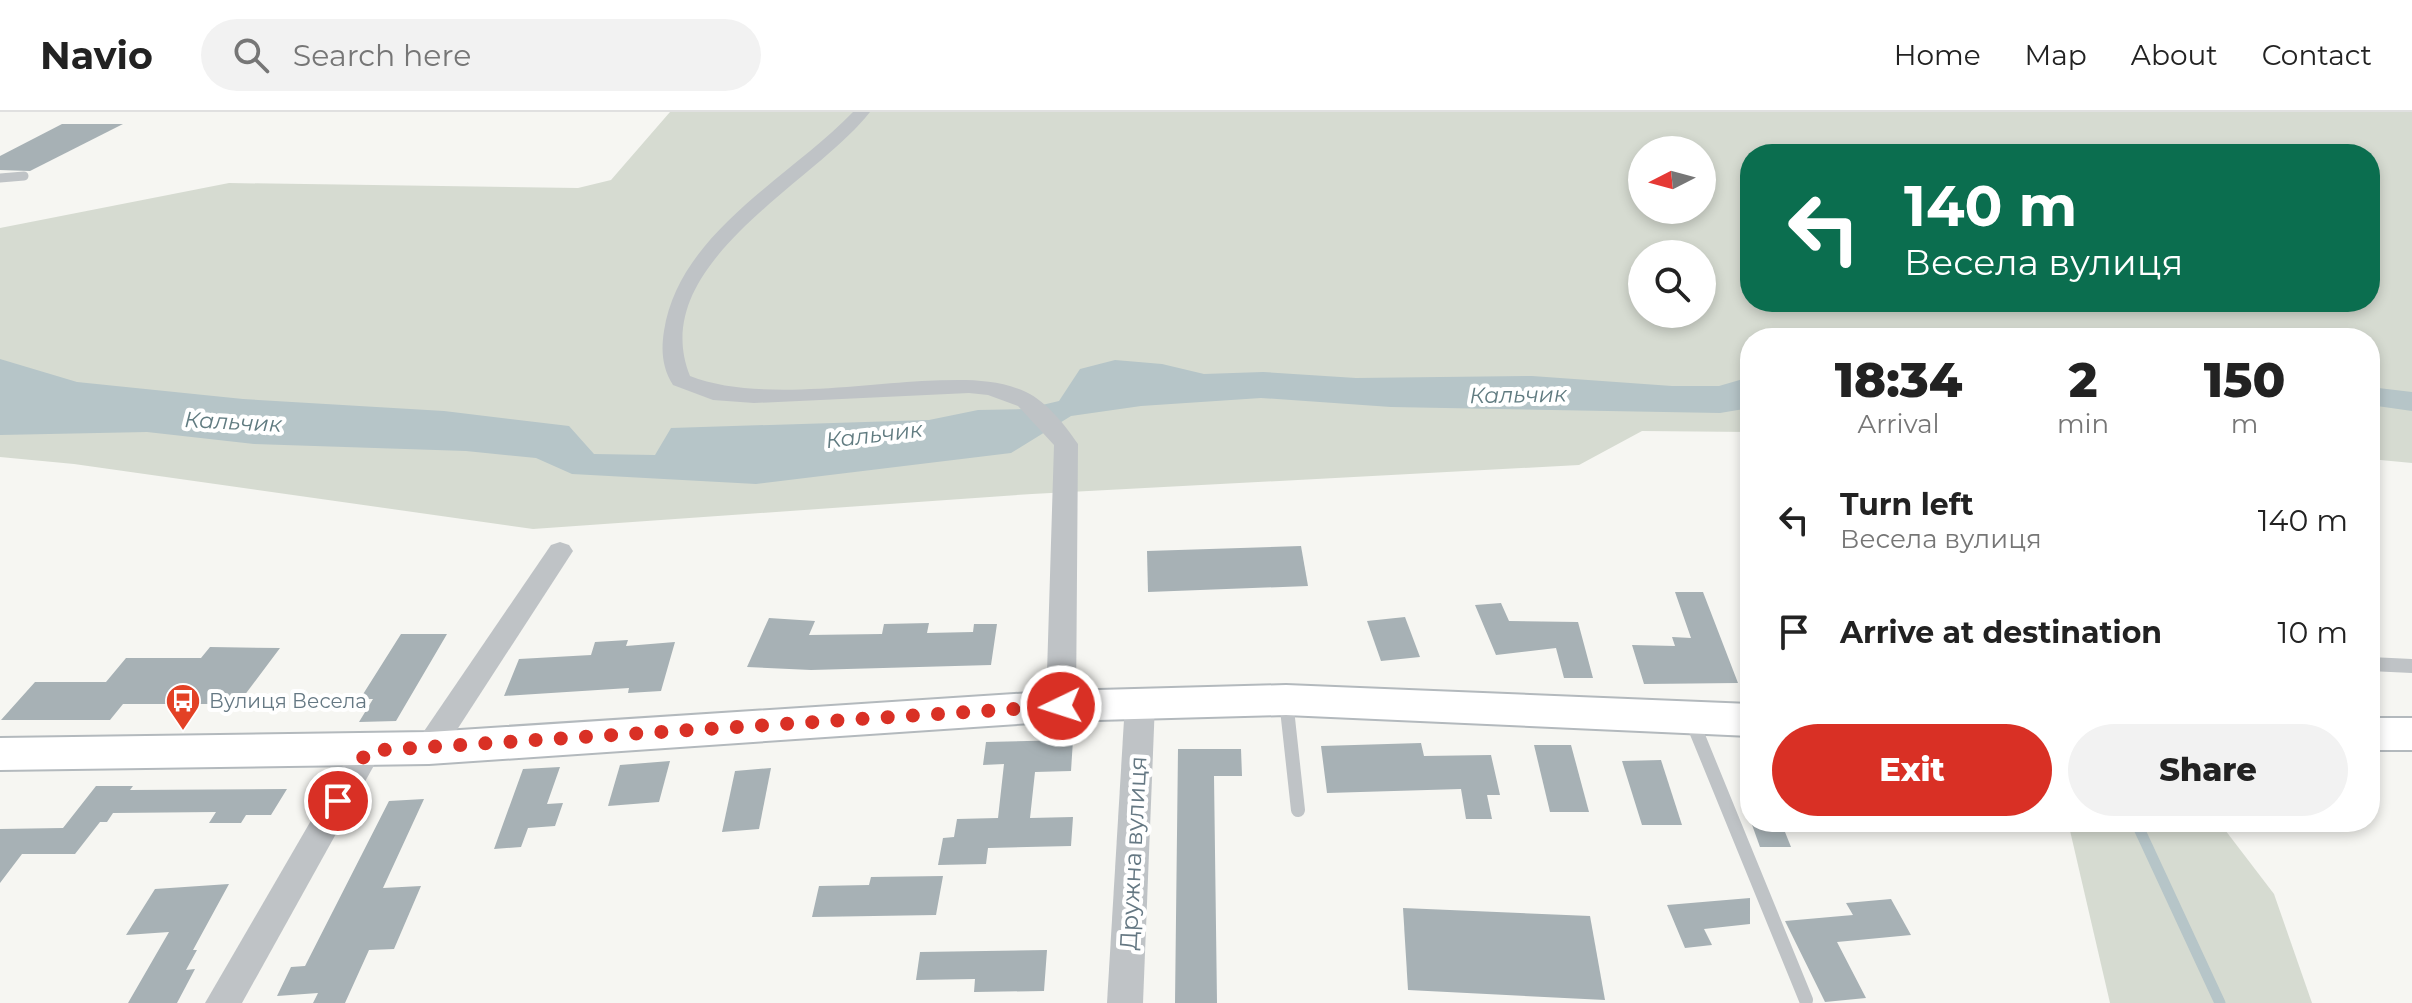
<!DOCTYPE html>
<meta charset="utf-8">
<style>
:root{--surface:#fff;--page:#f2f2f2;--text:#222;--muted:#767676;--line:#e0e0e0;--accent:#d93025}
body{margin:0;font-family:Montserrat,sans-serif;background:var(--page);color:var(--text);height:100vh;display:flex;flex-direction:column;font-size:30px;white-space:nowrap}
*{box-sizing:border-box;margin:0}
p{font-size:26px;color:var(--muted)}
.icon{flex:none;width:44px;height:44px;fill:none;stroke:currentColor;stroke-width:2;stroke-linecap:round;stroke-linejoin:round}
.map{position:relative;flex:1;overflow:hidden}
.panel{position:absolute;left:1740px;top:216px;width:640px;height:504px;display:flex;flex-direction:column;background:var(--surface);border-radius:32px;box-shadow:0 4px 12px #0003}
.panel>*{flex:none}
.guide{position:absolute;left:1740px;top:32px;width:640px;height:168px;border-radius:32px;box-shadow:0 4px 12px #0003;background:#0b6e4f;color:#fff;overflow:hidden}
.needle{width:52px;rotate:264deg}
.tools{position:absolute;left:1628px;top:24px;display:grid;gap:16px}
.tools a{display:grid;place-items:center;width:88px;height:88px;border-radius:50%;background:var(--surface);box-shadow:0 4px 12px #0003;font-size:40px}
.pin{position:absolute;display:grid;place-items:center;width:68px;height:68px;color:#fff;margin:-34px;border:4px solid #fff;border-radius:50%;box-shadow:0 2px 8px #0007}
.me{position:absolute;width:88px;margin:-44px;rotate:266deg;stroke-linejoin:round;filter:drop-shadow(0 0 6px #0008)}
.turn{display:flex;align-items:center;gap:28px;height:168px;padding:0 32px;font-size:36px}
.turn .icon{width:104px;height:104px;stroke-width:2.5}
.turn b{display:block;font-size:56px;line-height:68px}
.eta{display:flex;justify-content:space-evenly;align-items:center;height:136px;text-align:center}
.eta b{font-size:48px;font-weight:800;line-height:56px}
.primary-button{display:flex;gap:16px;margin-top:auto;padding:16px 32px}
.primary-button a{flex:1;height:92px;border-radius:48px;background:var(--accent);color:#fff;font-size:32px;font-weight:800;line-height:92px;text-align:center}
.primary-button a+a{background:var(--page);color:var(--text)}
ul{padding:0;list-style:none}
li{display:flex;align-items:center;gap:24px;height:112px;padding:0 32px}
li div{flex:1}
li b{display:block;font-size:30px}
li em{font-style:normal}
header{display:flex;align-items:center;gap:48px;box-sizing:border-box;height:112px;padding:0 40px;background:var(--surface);border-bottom:2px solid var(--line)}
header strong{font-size:38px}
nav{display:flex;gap:44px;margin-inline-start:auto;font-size:28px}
.search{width:560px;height:72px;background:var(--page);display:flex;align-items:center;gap:20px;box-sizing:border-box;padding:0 28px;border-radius:44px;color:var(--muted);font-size:30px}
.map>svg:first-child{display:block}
.green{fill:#d6dbd1;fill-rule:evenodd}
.water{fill:#b6c5c8}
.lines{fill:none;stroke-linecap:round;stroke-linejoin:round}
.stream{stroke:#b6c5c8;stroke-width:11}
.building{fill:#a7b1b5}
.secondary-casing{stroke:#b3b9bd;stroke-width:4}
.lane-far1{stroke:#bfc3c6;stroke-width:9}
.lane{stroke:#bfc3c6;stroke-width:14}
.street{fill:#bfc3c6;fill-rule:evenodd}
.secondary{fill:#fff;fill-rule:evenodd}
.route{stroke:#d93025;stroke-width:14;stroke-dasharray:0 25.2}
.labels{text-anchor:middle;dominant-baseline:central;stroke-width:8;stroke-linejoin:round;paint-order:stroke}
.poi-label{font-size:20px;fill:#657883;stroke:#fff;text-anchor:start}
.water-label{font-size:22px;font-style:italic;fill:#607b80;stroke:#fff}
.near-street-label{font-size:24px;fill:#657883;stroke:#fff}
</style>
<header>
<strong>Navio</strong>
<div class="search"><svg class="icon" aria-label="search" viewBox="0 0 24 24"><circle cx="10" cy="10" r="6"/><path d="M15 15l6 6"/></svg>Search here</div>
<nav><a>Home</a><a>Map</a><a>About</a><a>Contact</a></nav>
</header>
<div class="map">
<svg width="2412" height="891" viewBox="0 0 2412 891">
<rect width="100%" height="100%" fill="#f6f6f2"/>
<!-- green -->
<g class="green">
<path d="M670,0H2412V351L2370,347V226H1750V320L1642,319L1579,353L1032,382L533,417L74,352L0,345V116L229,71L578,76L611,68ZM1642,38H1702V98H1642ZM1750,42H2370V190H1750ZM1642,142H1702V202H1642Z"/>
<polygon points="2068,710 2219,710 2274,782 2312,891 2110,891"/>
</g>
<!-- water -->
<g class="water">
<polygon points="0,247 77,270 243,287 444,299 569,314 594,342 655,343 671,316 929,308 978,298 1025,297 1059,289 1080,257 1115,248 1162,252 1204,262 1263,260 1356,266 1532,264 1672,274 1719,274 1750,265 1750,296 1720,301 1391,295 1261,286 1141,294 1071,304 1011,341 756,372 572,362 536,346 466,339 254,332 147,320 0,323"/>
<polygon points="2370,275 2412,280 2412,299 2370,293"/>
</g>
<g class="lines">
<!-- stream -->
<polyline class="stream" points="2136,710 2220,891"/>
</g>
<!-- building -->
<g class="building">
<polygon points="62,12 123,12 30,59 0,58 0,44"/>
<polygon points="1301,434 1308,474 1148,480 1147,439"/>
<polygon points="1675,480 1703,480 1738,571 1644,572 1632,533 1675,534 1672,525 1691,526"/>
<polygon points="1501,491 1509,509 1578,510 1593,566 1564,566 1556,536 1496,543 1475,493"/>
<polygon points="1405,505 1420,545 1381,549 1367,509"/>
<polygon points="769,506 815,509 809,523 882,522 884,512 929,511 927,521 973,520 974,512 997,512 991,553 811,558 747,555"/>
<polygon points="401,522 447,522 396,609 359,610 373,587 360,587"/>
<polygon points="628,528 626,534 675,530 661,579 628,581 629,576 504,584 519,547 591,543 595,530"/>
<polygon points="210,535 280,536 238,592 123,592 110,608 1,608 35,570 106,570 126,546 201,546"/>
<polygon points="1073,628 1071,659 1035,660 1030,706 1073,705 1071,734 988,736 986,752 938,753 943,726 954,725 957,707 998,706 1004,652 983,653 986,630"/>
<polygon points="1421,631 1424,644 1491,643 1500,683 1487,683 1492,707 1466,707 1461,677 1327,681 1321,634"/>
<polygon points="1534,633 1571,633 1589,700 1550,700"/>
<polygon points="1178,637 1241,637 1242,664 1214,664 1217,891 1175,891"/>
<polygon points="1661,648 1682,713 1642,713 1622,649"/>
<polygon points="670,649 659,690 608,694 620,653"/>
<polygon points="560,655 547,692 563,691 555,714 528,716 521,735 494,737 523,657"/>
<polygon points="771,656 759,717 722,720 735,659"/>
<polygon points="96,674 133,674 130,678 287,677 271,703 246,703 241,711 209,711 216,700 113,701 107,710 100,710 75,742 22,742 0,771 0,717 63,716"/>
<polygon points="424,687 383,776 421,774 394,837 369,838 345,891 313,891 318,881 277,884 291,855 305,854 389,689"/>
<polygon points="1751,710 1781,710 1791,735 1760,735"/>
<polygon points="943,764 936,803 812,805 819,774 869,773 871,765"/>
<polygon points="229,772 193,838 197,838 186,858 195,857 177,891 128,891 169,820 126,823 155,777"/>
<polygon points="1750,786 1750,812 1704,817 1712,833 1685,836 1667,793"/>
<polygon points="1891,787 1911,823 1837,830 1866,886 1825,890 1785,809 1853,803 1846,791"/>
<polygon points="1403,796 1590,804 1605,888 1408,878"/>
<polygon points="1047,838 1044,879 974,880 975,867 916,868 920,840"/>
</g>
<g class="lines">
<defs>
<g id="secondary">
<polygon points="1286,573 1750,592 1750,624 1286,603 1061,609 429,652 0,658 0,626 429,620 1061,579"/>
<rect x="2370" y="606" width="42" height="32"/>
</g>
</defs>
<!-- secondary casing -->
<use href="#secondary" class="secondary-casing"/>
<!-- lane-far1 -->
<polyline class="lane-far1" points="0,66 24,64"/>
<!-- lane -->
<g class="lane">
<polyline points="2370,552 2412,554"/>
<polyline points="1286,588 1298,698"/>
<polyline points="1692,609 1806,888"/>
</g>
<!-- street -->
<g class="street">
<path d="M853,0H870C814,72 645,152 690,264C753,289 854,273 922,269C957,268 993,265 1026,280C1047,290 1065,313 1078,332L1076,594L1071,602L1061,605L1051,602L1046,594L1054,333L1018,294L988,283L969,281L754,291L713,288L673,273C662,256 661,238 664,219C679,121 788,67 853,0Z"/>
<polygon points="560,430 569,433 573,439 440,644 429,648 418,644 414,636 418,628 551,433"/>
<polygon points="1140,580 1150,583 1155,591 1143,891 1107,891 1125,591 1130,583"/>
<polygon points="367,627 378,631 382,639 242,891 205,891 356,631"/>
</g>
<!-- secondary -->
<use href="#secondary" class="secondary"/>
</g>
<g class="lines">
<!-- route -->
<polyline class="route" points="338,689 367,639 1061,594"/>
</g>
<!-- icons -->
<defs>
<symbol id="bus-pin" viewBox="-11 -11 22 30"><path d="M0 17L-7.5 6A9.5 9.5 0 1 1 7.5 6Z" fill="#e34125" stroke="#fff"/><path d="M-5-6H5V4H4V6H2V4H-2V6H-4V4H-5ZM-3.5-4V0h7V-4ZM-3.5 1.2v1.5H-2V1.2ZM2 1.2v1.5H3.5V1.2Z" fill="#fff"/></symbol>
</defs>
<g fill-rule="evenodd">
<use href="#bus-pin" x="163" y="569" width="40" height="54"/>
</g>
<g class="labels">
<!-- poi labels -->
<g class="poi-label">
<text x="209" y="589">Вулиця Весела</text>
</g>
<!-- water labels -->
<g class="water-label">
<text transform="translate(1518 283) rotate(-1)">Кальчик</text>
<text transform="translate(233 310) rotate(3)">Кальчик</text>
<text transform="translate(874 323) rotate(-7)">Кальчик</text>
</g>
<!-- near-street labels -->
<g class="near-street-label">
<text transform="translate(1133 741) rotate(-87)">Дружна вулиця</text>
</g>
</g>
</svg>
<div class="tools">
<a><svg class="needle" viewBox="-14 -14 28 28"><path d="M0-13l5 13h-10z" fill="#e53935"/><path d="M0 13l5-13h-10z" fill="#767676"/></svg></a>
<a><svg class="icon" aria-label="search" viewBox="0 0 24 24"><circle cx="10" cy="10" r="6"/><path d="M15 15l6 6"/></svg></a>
</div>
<div class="pin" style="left:338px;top:689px;background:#d93025"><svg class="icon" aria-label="arrive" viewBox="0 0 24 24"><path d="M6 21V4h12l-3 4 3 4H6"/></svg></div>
<svg class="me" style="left:1061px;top:594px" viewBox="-20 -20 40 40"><circle r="17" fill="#d93025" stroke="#fff" stroke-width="3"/><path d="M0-11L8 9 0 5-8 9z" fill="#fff"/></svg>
<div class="guide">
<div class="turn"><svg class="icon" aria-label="left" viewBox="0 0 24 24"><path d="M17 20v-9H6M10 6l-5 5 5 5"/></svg><div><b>140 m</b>Весела вулиця</div></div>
</div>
<section class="panel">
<div class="eta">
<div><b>18:34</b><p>Arrival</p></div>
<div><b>2</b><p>min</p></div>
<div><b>150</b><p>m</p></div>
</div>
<ul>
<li><svg class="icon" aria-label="left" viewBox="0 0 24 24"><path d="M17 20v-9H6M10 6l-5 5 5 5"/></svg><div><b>Turn left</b><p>Весела вулиця</p></div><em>140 m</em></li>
<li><svg class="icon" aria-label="arrive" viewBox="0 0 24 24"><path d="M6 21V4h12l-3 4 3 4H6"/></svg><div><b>Arrive at destination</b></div><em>10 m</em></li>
</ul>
<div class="primary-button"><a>Exit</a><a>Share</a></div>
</section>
</div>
